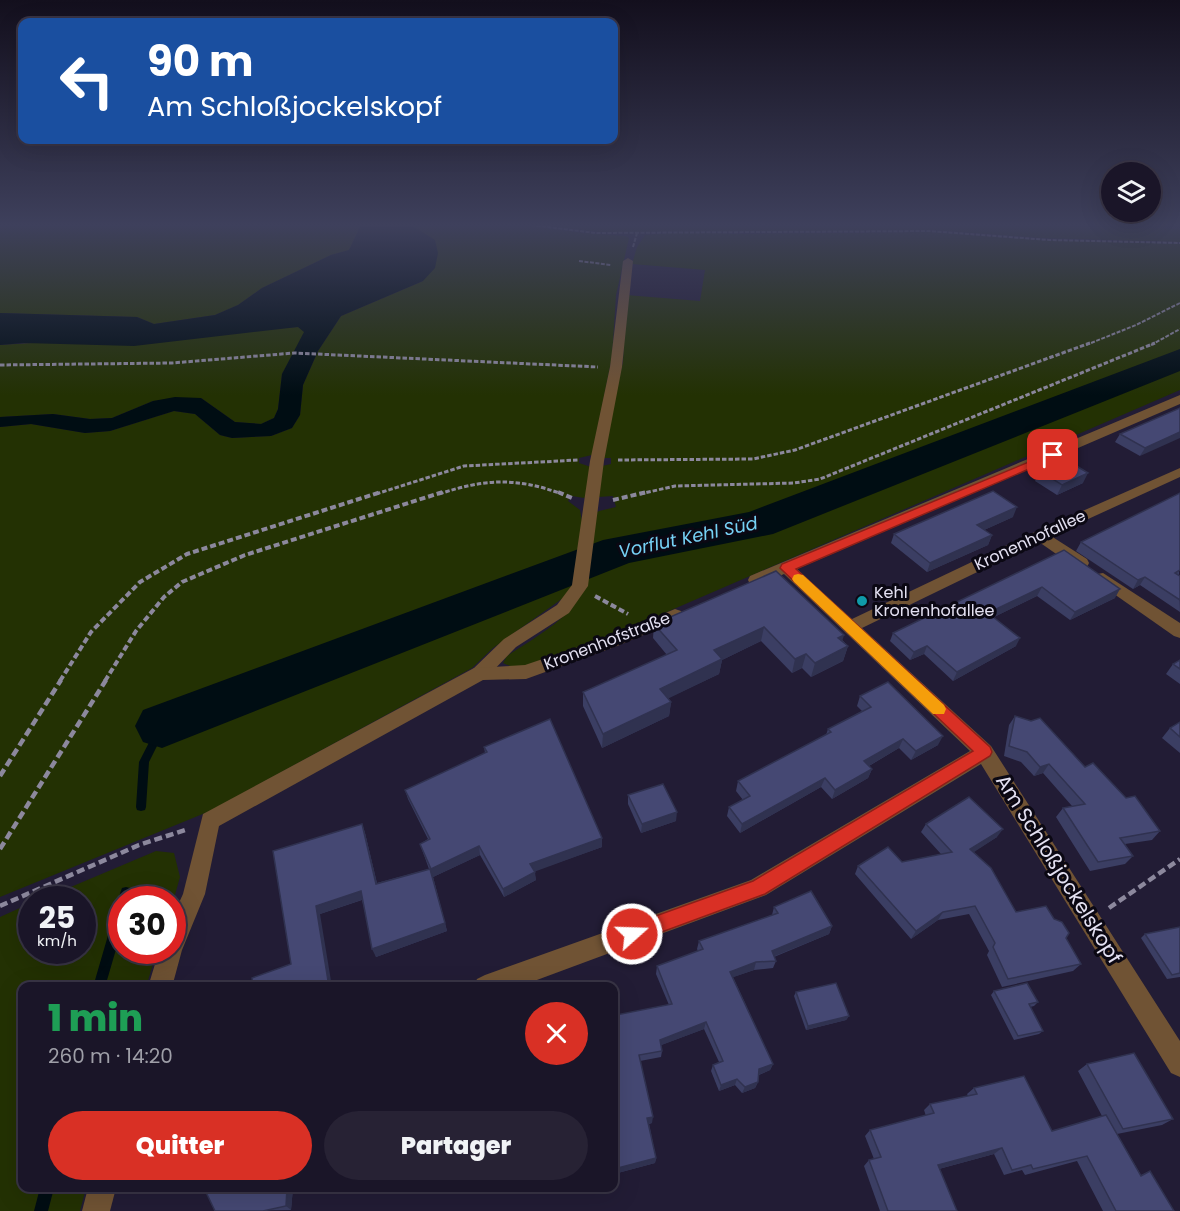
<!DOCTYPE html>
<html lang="fr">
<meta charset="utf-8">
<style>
:root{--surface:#1a1528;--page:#272234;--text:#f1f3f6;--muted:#9f9fa8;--line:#383445;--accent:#d93025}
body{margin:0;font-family:Poppins,sans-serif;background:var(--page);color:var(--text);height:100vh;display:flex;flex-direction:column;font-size:22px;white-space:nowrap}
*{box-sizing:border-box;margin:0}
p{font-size:20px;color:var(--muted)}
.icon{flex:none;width:33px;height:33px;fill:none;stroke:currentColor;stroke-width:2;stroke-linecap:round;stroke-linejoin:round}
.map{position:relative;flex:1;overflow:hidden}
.sheet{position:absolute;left:18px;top:982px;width:600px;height:210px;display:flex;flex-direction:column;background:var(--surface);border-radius:12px;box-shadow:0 6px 24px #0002,0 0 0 2px var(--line)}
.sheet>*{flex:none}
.guide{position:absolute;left:18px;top:18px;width:600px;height:126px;border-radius:12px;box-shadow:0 6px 24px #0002,0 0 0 2px var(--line);background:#1a4fa0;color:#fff;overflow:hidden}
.tools{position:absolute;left:1101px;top:162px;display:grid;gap:12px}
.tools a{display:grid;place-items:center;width:60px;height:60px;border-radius:50%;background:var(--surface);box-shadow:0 6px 24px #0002,0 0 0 2px var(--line);font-size:30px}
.speed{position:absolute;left:18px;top:886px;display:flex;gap:12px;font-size:30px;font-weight:700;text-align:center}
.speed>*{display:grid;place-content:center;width:78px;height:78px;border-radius:50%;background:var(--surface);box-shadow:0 6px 24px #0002,0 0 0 2px var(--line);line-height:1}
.speed small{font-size:15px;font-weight:400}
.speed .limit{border:9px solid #d22;background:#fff;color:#111}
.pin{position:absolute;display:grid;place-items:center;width:51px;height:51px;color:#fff;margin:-26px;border-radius:12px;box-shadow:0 3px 9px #0006}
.me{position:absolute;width:66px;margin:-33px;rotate:70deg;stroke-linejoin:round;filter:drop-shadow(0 0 4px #0008)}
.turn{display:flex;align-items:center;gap:21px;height:126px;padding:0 30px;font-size:27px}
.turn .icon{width:78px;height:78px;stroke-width:2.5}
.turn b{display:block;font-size:42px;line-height:51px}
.round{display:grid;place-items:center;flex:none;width:63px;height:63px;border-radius:32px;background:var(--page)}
.headline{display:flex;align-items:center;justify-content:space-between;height:102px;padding:0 30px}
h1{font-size:36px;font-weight:800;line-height:45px;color:#1e9e55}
.action{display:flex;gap:12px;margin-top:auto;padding:12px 30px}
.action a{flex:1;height:69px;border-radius:36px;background:var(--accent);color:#fff;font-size:24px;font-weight:800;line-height:69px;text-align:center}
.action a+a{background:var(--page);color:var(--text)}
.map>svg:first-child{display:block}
.green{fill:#233103}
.water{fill:#000d13}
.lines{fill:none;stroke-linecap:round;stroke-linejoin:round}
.stream{fill:#000d13;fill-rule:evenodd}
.river{fill:#000d13;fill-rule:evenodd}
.path-far3{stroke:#8c889d;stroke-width:2;stroke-dasharray:4 1.5;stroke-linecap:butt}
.path-far2{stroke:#8c889d;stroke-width:3;stroke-dasharray:4.5 2;stroke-linecap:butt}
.path-far1{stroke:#8c889d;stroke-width:4;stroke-dasharray:6 3;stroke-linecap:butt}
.path{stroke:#8c889d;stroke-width:4.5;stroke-dasharray:8 4;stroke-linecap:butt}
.service{fill:#705334;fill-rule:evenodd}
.minor{fill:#705334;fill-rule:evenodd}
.wall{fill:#3b3e63}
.shaded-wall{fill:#303250}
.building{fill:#454873;stroke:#303250;stroke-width:1.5}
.route{fill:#d93025;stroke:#8d1f18;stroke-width:1.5}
.slow{fill:#f59e0b}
.culture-dot{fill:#0f9aa8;stroke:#0b0813;stroke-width:2}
.labels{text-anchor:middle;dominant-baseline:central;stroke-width:6;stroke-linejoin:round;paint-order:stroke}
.street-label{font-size:16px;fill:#e4e1f2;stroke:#0b0813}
.poi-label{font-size:16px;fill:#e4e1f2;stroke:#0b0813;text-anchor:start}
.water-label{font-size:18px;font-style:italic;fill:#76d1f5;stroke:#0b0813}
.near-street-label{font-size:20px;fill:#e4e1f2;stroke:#0b0813}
</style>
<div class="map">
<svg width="1180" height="1211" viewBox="0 0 1180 1211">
<rect width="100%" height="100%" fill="#221c35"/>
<!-- green -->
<g class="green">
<polygon points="0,225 361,225 349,250 331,255 262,288 238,305 215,315 154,324 137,317 0,313"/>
<path d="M411,225H522L583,233L625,236L629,238L616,295L612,357L592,455L579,458V463L591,467L586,496L584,498L572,496L568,501L580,510L582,521L599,511L616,507L613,496L598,497L602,466L611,464V458H603L611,412L623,362L626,295L700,301L705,270L632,264L637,247L645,235L685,232L733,234L929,232L1040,240L1180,244V390L609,637C584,647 527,677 503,663L507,656C538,635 574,618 587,581L493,648L472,668L210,811L0,897V427L31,424L85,433L110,431L174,411L195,414L220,435L232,438L271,436L292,428L300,415L303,385L318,351L341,316L423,281Z"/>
<polygon points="543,225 1020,225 1180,229 1180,242 1041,238 936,230 600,232"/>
<polygon points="298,327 305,332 282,374 278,409 274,418 261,424 235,422 201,398 153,401 112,418 90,419 53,414 0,417 0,345"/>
<polygon points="156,851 174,853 180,877 173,902 172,900 122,900 122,951 157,951 146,987 22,987 22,1188 86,1188 80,1211 0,1211 0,917 31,903 32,951 82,951 82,900 40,900"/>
</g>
<!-- water -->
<polygon class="water" points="361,225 411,225 435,240 438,253 435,268 423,281 341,316 318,351 303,385 300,415 292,428 271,436 232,438 220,435 195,414 174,411 110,431 85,433 31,424 0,427 0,417 53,414 90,419 112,418 153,401 175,397 201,398 235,422 261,424 274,418 278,409 282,374 304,332 298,327 134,346 24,343 0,345 0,313 137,317 154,324 215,315 238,305 262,288 331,255 349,250"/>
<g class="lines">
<!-- stream -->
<g class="stream">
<polygon points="162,722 165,723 167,726 149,762 146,807 145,810 141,811 137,810 136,807 139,762 159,723"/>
<path d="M126,887L130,888L132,892L130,900H122V929L105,987H93L116,908L118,904L120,903C118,898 120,893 122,888Z"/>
<polygon points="40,1188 54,1188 48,1211 34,1211"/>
</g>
<!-- river -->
<polygon class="river" points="1180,349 1180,371 773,534 629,563 162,748 143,742 135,726 143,710 603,540 749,512"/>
<!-- path-far3 -->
<g class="path-far3">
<polyline points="531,225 596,233 929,231 1049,240 1180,243"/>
<polyline points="633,247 637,233"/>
<polyline points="579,261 611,265"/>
<polyline points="1086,345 1136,325 1180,303"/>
<polyline points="1151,345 1180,329"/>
</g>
<!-- path-far2 -->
<g class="path-far2">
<polyline points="0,365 172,363 294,353 598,367"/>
<polyline points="618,460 753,459 795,450 1090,343"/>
<polyline points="376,494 464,466 578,460"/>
<path d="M439,494C484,479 516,477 562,494"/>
<polyline points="640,494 675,486 794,483 820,479 1155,343"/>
</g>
<!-- path-far1 -->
<g class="path-far1">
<polyline points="558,492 572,498"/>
<polyline points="613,500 647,492"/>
<polyline points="595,596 628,614"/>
<polyline points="60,681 91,632 140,582 187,554 381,492"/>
<polyline points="105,681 136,631 164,597 182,582 245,555 443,492"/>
</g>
<!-- path -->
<g class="path">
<polyline points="0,776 61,680"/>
<polyline points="0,849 106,680"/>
<polyline points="0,906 139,845 185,830"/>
<polyline points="1109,908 1180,859"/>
</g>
<!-- service -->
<polygon class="service" points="628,258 633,261 622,367 604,461 588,586 569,613 516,647 486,678 480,680 474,678 471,673 474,668 504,639 557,605 572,585 590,461 610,367 623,261"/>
<!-- minor -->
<g class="minor">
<polygon points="1180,395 1180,404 797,569 852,619 1035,532 1180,468 1180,477 1051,536 1087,559 1089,563 1087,567 1075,567 1039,542 862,628 991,746 1180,1041 1180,1077 1171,1073 981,764 766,895 518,987 473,987 477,979 485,975 751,880 970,751 784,574 762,584 750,584 748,580 750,576"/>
<polygon points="1103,573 1180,623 1180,638 1174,636 1097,582 1095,578 1097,574"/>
<polygon points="675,609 681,611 683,615 681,619 617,646 526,679 483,680 219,826 205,894 182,950 172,987 148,987 159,951 172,951 172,918 183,894 203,814 474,668 525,665 605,638"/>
<polygon points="88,1188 116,1188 110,1211 82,1211"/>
</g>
</g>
<!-- wall -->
<g class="wall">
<polygon points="1180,408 1140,456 1115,442 1120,434"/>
<polygon points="1040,471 1083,483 1057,495 1035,481"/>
<polygon points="1180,493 1179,575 1180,612 1140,585 1133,589 1076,551 1081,542"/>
<polygon points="1013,517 984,530 992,535 988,545 927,572 891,543 894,534"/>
<polygon points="1064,550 1115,598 1070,620 1037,596 994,617 1016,646 953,681 924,654 910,660 890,641 893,633"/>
<polygon points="776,571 848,646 843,661 811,677 802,668 792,673 761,641 722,660 719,674 668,698 671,702 669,716 602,748 583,706 583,692 667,655 653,638 654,624"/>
<polygon points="1180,660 1180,684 1166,674 1173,664"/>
<polygon points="860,696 938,745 911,760 899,748 869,766 872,769 868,778 832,799 821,787 740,833 727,816 729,807 743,800 736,791 738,781 826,735 828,729 862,711 857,706"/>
<polygon points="1015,716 1126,798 1160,831 1152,840 1125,844 1133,856 1125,864 1090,871 1056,817 1063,808 1072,806 1043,773 1034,776 1021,762 1004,756 1009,725"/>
<polygon points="1180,722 1180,753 1162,738 1170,728"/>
<polygon points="484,747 602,847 534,871 536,880 504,897 480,855 433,877 447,931 376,957 362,900 320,914 291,964 362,824 365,833 377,883 429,869 420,844 428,839 408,799 405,790 485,753"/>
<polygon points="628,795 676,821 641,833 628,804"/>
<polygon points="926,824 997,837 973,852 1016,912 1066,938 1081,964 1073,971 1002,987 987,955 989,951 969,914 938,920 911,939 855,874 858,866 902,862 941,854 921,832"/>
<polygon points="774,907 832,926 829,934 774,957 776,961 773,968 754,970 733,977 773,1064 770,1070 759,1075 758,1082 755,1088 742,1093 735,1085 719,1091 711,1071 713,1065 719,1062 704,1029 661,1045 662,1051 661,1057 640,1061 652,1123 649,1124 656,1158 655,1163 614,1174 614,1024 616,1024 616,1015 669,1005 656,974 657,966 698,951 697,949 699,941 772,915"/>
<polygon points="1180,927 1180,977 1167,979 1141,938 1145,934"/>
<polygon points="994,991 1038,1002 1034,1006 1030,1007 1043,1031 1039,1034 1014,1040 991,995"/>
<polygon points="796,992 849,1016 846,1020 806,1030 794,996"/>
<polygon points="1087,1064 1173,1119 1162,1125 1117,1134 1141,1175 1150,1171 1174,1211 1103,1211 1077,1161 1025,1175 1022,1170 1004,1175 994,1154 939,1169 957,1211 880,1211 864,1166 869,1160 874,1159 865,1136 870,1130 926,1116 924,1110 930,1104 968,1096 967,1094 974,1088 1052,1131 1102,1116 1078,1071"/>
<polygon points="293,1188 291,1210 215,1211 215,1210"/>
</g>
<!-- shaded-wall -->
<g class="shaded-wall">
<polygon points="1180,432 1180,438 1140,456 1145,448"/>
<polygon points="1088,473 1083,483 1057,495 1062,485"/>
<polygon points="1017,507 1013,517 973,535 977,525"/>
<polygon points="992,535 988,545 927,572 930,563"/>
<polygon points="1145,577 1140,585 1133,589 1138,580"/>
<polygon points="1042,587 1037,596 984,622 988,613"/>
<polygon points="1120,589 1115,598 1070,620 1075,612"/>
<polygon points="764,627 761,641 722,660 719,674 659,703 660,689 714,650"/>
<polygon points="844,635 840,649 838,638"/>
<polygon points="1020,638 1016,646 953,681 957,672"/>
<polygon points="848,646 843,661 811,677 815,663"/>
<polygon points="927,646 924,654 910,660 914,652"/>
<polygon points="806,654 802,668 792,673 795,659"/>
<polygon points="671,702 669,716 602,748 603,734"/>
<polygon points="943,736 938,745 911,760 916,751"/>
<polygon points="903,739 899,748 860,771 864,761"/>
<polygon points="1049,764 1043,773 1034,776 1040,767"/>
<polygon points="872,769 868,778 832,799 835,790"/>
<polygon points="825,778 821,787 740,833 742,824"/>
<polygon points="677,812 676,821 641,833 642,824"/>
<polygon points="362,824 365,833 379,892 376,884"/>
<polygon points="1003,829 997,837 965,858 970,849"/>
<polygon points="602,838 602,847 531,873 530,864"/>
<polygon points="479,846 480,855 433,877 447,931 376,957 372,949 431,869"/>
<polygon points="535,872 536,880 504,897 503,889"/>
<polygon points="361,891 364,899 320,914 332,987 329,987 316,906"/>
<polygon points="943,912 938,920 911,939 916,931"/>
<polygon points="832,926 829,934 770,958 772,951"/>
<polygon points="756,962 754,970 728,979 730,972"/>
<polygon points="849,1016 846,1020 806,1030 808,1026"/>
<polygon points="706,1022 704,1029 659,1046 660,1040"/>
<polygon points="773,1064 770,1070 756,1076 759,1069"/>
<polygon points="737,1079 735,1085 719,1091 721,1085"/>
<polygon points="758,1082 755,1088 742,1093 745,1087"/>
<polygon points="653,1117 652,1123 646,1124 647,1118"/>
<polygon points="1002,1148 994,1154 931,1171 938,1165"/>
<polygon points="656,1158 655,1163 614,1174 614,1169"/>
<polygon points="287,1188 293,1188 291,1210 286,1206"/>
</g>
<!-- building -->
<g class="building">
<polygon points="1180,408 1180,432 1145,448 1120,434"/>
<polygon points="1065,459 1088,473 1062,485 1040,471"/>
<polygon points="993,491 1017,507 977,525 992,535 930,563 894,534"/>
<polygon points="1180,493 1180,570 1175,573 1180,576 1180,600 1145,577 1138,580 1081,542"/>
<polygon points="1064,550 1120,589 1075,612 1042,587 988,613 1020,638 957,672 927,646 914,652 893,633"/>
<polygon points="776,571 844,635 838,638 848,646 815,663 806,654 795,659 764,627 714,650 722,659 660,689 671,702 603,734 583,692 677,650 654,624"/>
<polygon points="1180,660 1180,669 1173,664"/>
<polygon points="888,682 943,736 916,751 903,739 864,761 872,769 835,790 825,778 742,824 729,807 750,796 738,781 831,732 828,729 871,707 860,696"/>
<polygon points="1015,716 1031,721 1040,718 1085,767 1093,763 1126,798 1135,796 1160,831 1120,838 1133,856 1098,862 1063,808 1085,804 1049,764 1040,767 1027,752 1009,746"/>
<polygon points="550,719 602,838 530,864 535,872 503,889 479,846 431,869 420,844 430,839 405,790 487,752 484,747"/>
<polygon points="1180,722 1180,737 1170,728"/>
<polygon points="663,784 677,812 642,824 628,795"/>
<polygon points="969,797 1003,829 970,849 991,868 1016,912 1046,906 1054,919 1062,922 1069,933 1066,938 1081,964 1008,979 993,947 995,943 975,906 943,912 916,931 858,866 888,847 902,862 952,852 926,824"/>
<polygon points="362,824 376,884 430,869 445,923 372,949 361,891 316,906 329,987 253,987 252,978 291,964 273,851"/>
<polygon points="811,891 832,926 772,951 776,961 756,962 730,972 773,1064 759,1069 758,1082 745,1087 737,1079 721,1085 713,1065 723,1061 706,1022 660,1040 662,1051 639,1055 653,1117 647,1118 656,1158 614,1169 614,1024 618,1023 616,1015 672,1004 657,966 703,949 699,941 778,913 774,907"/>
<polygon points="1180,927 1180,973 1172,975 1145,934"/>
<polygon points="836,983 849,1016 808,1026 796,992"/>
<polygon points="1027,983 1038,1002 1029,1004 1043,1031 1018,1036 994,991"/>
<polygon points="1134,1053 1173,1119 1123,1129 1087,1064"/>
<polygon points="1024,1076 1052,1131 1106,1115 1141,1176 1150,1171 1174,1211 1116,1211 1087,1156 1033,1169 1031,1165 1012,1170 1002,1148 938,1165 957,1211 888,1211 869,1160 881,1157 870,1130 934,1113 930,1104 977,1094 974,1088"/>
<polygon points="204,1188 287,1188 286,1206 263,1211 215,1211"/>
</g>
<!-- sky -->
<linearGradient id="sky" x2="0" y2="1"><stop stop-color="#130f1d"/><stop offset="0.57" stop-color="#3e405c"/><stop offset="1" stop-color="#3e405c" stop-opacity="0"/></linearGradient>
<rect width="1180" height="395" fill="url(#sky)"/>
<!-- route -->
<polygon class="route" points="1053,452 1058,455 1057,457 796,569 990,747 992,752 990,756 765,894 632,943 625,940 622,934 625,927 753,881 973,751 780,568 782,564"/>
<!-- slow -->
<polygon class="slow" points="798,574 803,575 944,705 946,709 944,714 933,714 794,582 792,579 794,575"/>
<!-- markers -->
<circle class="culture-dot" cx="862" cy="601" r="6"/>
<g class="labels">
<!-- street labels -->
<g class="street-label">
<text transform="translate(1030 540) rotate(-25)">Kronenhofallee</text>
<text transform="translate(607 641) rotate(-21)">Kronenhofstraße</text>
</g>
<!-- poi labels -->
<g class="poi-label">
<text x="874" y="592">Kehl<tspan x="874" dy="18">Kronenhofallee</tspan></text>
</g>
<!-- water labels -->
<g class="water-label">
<text transform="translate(688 537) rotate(-12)">Vorflut Kehl Süd</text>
</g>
<!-- near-street labels -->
<g class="near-street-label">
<text transform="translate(1059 869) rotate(58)">Am Schloßjockelskopf</text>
</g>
</g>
</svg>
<div class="tools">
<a><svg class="icon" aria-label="layers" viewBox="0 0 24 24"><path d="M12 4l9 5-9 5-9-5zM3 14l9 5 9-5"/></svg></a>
</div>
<div class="speed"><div>25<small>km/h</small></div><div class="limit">30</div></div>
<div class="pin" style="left:1053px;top:455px;background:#d93025"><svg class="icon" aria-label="arrive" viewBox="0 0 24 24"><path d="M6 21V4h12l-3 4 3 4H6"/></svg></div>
<svg class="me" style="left:632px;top:934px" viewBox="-20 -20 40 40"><circle r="17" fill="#d93025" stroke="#fff" stroke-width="3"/><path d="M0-11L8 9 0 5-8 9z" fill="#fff"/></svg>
<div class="guide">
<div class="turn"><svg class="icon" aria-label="left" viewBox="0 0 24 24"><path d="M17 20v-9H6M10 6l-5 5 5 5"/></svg><div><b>90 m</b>Am Schloßjockelskopf</div></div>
</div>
<section class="sheet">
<div class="headline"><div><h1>1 min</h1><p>260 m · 14:20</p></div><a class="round" style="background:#d93025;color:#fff"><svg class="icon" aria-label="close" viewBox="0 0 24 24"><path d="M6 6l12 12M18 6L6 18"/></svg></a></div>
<div class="action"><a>Quitter</a><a>Partager</a></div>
</section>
</div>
